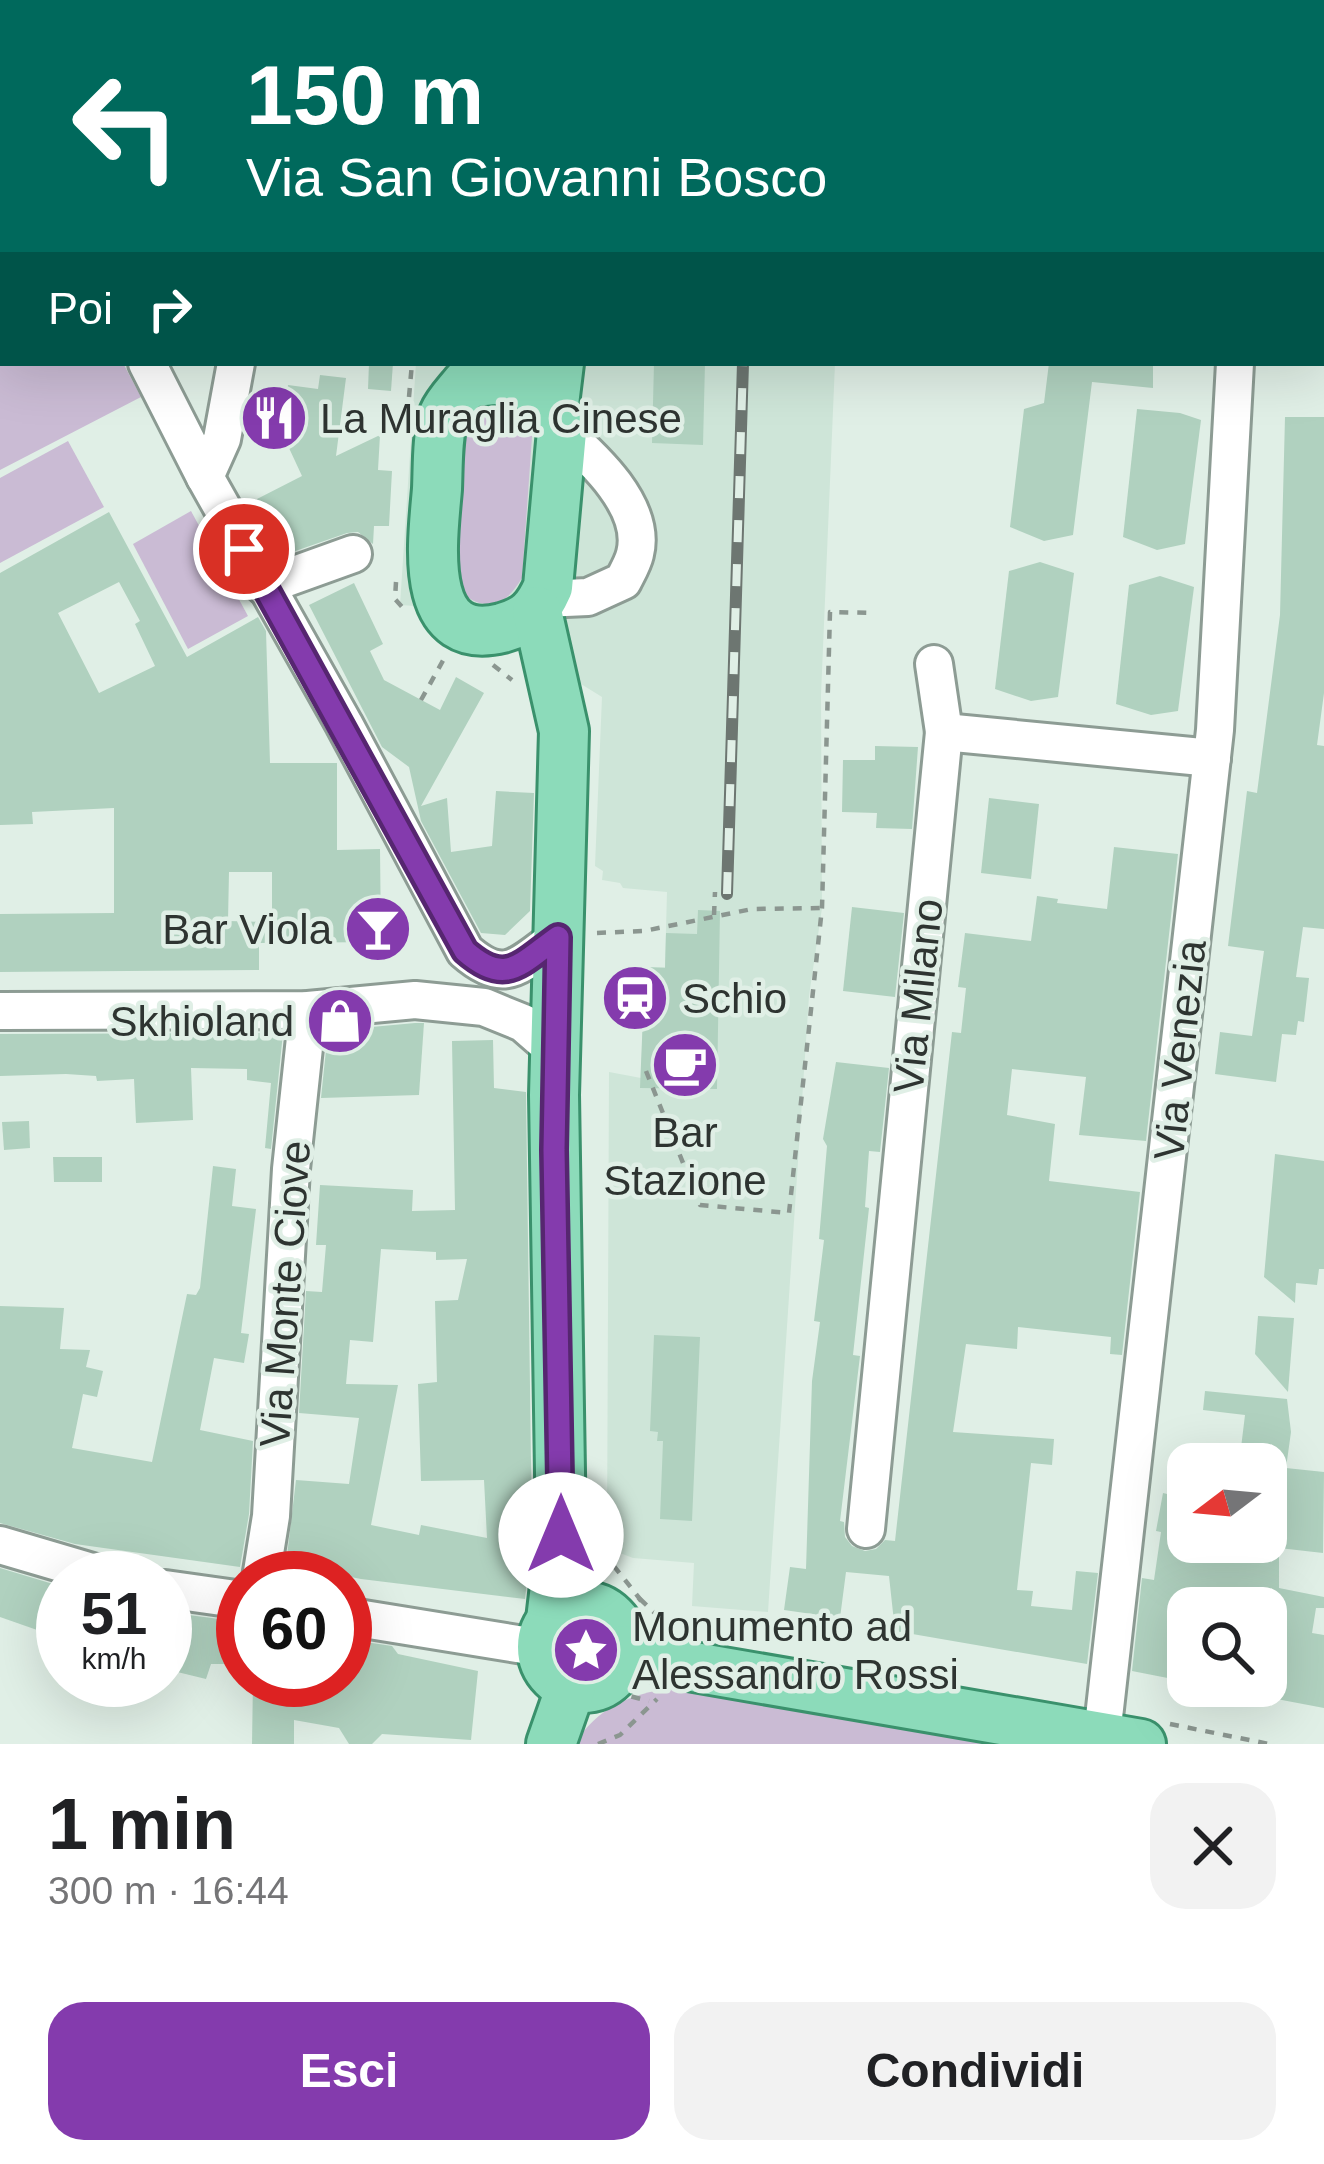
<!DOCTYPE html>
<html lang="it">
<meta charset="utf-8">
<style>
:root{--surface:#fff;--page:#f2f2f2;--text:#202124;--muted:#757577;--accent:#843bad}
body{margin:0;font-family:Arial,sans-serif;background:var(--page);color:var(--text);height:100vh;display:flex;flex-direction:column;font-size:45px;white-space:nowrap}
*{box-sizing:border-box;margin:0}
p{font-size:39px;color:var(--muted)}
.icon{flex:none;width:66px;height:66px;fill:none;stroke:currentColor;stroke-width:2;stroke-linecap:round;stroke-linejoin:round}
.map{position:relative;height:1744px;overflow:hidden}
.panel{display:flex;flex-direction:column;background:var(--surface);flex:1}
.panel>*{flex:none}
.hud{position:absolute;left:0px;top:0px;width:1326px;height:366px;box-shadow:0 12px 48px #0002;background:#00695c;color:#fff;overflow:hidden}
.needle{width:78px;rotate:254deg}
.tools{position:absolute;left:1167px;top:1443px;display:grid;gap:24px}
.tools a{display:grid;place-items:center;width:120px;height:120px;border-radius:24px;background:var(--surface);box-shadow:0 12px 48px #0002;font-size:60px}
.speed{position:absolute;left:36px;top:1551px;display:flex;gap:24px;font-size:60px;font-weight:700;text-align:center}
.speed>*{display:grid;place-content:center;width:156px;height:156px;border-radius:50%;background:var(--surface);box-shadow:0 12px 48px #0002;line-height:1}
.speed small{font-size:30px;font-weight:400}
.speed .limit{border:18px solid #d22;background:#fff;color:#111}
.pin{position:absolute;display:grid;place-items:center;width:102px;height:102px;color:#fff;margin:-51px;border:6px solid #fff;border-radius:50%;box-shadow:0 3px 12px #0007}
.me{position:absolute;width:132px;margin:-66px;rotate:0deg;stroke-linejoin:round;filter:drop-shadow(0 0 9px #0008)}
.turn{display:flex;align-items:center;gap:42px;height:252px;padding:0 48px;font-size:54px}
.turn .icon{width:156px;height:156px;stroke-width:2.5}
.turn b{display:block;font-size:84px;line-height:102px}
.then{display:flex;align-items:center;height:114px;padding:0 48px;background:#0003;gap:24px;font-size:45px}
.round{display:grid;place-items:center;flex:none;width:126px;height:126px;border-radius:36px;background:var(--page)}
.head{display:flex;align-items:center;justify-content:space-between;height:204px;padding:0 48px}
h1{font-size:72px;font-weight:800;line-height:90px}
.action{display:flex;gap:24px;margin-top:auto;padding:24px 48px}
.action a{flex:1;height:138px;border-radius:36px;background:var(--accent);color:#fff;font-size:48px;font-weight:800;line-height:138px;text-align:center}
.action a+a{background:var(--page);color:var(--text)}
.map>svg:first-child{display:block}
.built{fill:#cee5d8}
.green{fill:#cabbd4}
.building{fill:#b0d1bf;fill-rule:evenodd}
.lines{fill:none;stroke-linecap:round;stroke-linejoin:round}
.minor-casing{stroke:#8d9c94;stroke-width:42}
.major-casing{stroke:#3a916c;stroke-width:54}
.path{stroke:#8b9690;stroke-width:4.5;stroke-dasharray:9 9;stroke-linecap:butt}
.minor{stroke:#fff;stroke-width:36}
.major{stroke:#8cdbba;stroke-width:48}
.rail-casing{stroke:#6d7671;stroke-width:12}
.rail{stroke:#e0efe6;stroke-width:8;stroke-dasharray:22;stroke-linecap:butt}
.route-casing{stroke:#562670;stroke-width:30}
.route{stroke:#843bad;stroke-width:21}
.labels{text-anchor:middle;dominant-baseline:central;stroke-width:9;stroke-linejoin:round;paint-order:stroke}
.poi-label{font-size:42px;fill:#2e3431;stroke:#e0efe6;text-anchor:start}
.street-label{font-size:42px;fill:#2e3431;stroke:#e0efe6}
</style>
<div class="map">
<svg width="1324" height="1744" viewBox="0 0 1324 1744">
<rect width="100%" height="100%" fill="#e0efe6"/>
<!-- built -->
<g class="built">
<rect x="442" y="0" width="387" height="3"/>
<polygon points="416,363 835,363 821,695 822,908 809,996 768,1612 692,1606 694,1563 633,1558 620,1553 607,1540 609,1072 641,1078 645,967 665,967 667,892 623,888 620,883 602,880 603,871 595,866 602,697 460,609 400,605"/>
</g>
<!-- green -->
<g class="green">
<polygon points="0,132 3,363 123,363 141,397 0,470"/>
<path d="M477,398L527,407L533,423L522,578C513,592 504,605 486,604C466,603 453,583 451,565C450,548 457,437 462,423C465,415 473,406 477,398Z"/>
<polygon points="68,441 104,507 0,563 0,478"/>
<polygon points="191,511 248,616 188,649 133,544"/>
<path d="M671,1688L989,1744H575C596,1708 631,1694 671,1688Z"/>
</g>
<!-- building -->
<g class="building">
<polygon points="369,363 393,363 391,391 368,389"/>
<polygon points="654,363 705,363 703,445 652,443"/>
<polygon points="1049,363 1153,363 1153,388 1092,382 1073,535 1044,541 1010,527 1024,409 1044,403"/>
<polygon points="320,375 346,378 336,456 380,435 378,470 392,471 389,526 374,526 373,544 358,532 347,533 284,555 257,499 302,476 289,448 281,447 288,385 318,389"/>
<polygon points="1137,409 1180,413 1201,420 1185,544 1157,550 1123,537"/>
<polygon points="1285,417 1324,417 1324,693 1317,745 1324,746 1324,929 1303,927 1296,977 1309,978 1304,1022 1298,1021 1296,1035 1282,1034 1276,1082 1215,1074 1220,1032 1252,1036 1264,951 1228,946 1247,791 1257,793 1280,615"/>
<path d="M109,512L187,657L258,617L266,631L270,763H337V850L380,849L381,942L259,943V970L0,972V914L114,913V808L32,812L33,824L0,825V573ZM119,582L140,621L135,624L155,666L99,693L58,613ZM229,872H272V922L228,921Z"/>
<polygon points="1040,562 1074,573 1058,697 1031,701 995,689 1009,571"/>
<polygon points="1160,576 1194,587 1178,711 1151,715 1116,704 1129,585"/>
<polygon points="354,583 383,644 370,651 384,680 440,710 456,677 484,693 421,806 447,798 451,852 492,846 496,791 534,793 530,911 505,935 481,933 421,821 409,767 382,747 309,605"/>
<polygon points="875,746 918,747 912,829 876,828 877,813 842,812 843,760 875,760"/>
<polygon points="989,798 1039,804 1031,879 981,873"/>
<polygon points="1114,847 1178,854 1146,1141 1079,1135 1086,1077 1012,1069 1007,1115 1055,1124 1049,1181 1140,1192 1122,1355 1110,1354 1111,1337 1018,1327 1017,1349 966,1344 953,1432 1054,1439 1052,1465 1031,1463 1017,1590 1033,1591 1031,1606 1072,1610 1076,1571 1098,1573 1087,1664 895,1631 889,1576 846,1572 840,1618 784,1610 790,1567 806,1569 812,1381 820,1322 814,1321 824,1240 819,1239 827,1146 823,1139 836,1062 889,1068 880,1152 869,1151 865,1207 869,1208 853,1355 860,1356 840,1521 844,1522 845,1537 852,1546 865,1551 876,1549 885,1540 895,1541 952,1032 961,1033 966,988 958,987 965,933 1031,941 1037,896 1058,899 1057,903 1107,909"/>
<polygon points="852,907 904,913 895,997 843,991"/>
<polygon points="698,910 720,911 717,1089 640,1088 645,967 665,968 666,933 697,934"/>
<polygon points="415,1023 424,1023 419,1095 321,1098 328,1031"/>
<polygon points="283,1033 271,1149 265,1148 271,1083 247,1080 247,1069 191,1068 193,1120 136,1123 134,1079 97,1081 96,1076 66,1074 0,1076 0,1034"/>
<path d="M493,1040L494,1088L526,1092L532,1534L525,1599L361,1579L286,1564L296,1480L349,1484L359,1418L299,1413L306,1291L322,1292L326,1245H316L320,1185L413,1190L412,1211L455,1210L452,1041ZM381,1249L436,1252V1260L467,1259L458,1300L435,1301L437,1382L418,1384L421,1481L484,1480L487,1538L421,1525L419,1535L371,1525L398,1385L346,1384L350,1340L373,1342Z"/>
<polygon points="29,1121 30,1148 4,1150 2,1122"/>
<polygon points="1275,1154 1324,1161 1324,1269 1319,1269 1317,1285 1296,1283 1295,1303 1264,1277"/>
<polygon points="53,1157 102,1157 102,1182 54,1182"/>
<polygon points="213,1166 236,1169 232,1206 256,1209 241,1333 249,1334 244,1363 214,1358 200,1430 253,1441 249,1514 240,1567 75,1544 0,1523 0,1306 64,1308 60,1349 90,1350 86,1367 103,1371 97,1397 83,1394 72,1448 152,1462 187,1294 196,1295 200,1288"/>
<polygon points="1258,1316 1294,1318 1288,1392 1255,1354"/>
<polygon points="654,1335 700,1337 692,1521 660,1519 663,1441 657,1441 658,1432 650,1431"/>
<polygon points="1205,1391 1287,1399 1291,1432 1286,1468 1324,1472 1323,1553 1279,1548 1279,1588 1324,1597 1324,1608 1316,1608 1312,1633 1324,1635 1324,1708 1266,1697 1266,1647 1273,1608 1188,1608 1188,1682 1132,1671 1142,1578 1154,1580 1161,1532 1156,1531 1163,1493 1188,1499 1188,1542 1266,1542 1266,1464 1239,1464 1245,1415 1203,1410"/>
<polygon points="0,1568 63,1587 63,1649 40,1631 0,1617"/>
<polygon points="165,1612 243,1622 243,1664 211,1664 206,1679 165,1669"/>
<polygon points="345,1639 392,1646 398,1654 478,1671 471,1740 382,1734 372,1744 349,1744 339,1728 294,1720 294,1744 252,1744 253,1680 345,1680"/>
</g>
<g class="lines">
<defs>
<g id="minor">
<polyline points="288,3 288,0"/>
<polyline points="1254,3 1255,0"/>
<polyline points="0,103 3,107"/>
<path d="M147,363L205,477L344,724L465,951C506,987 520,964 558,937"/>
<polyline points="205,477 222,439 236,363"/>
<polyline points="264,586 353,554"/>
<path d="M543,599L588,597L623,581C627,573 633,563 635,554C647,507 593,458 562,431"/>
<polyline points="934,664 944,732"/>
<polyline points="0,1011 308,1010 415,1000 484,1007 523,1023 554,1050"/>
<polyline points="866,1529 944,732 1212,758"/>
<polyline points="0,1545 112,1578"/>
<polyline points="261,1578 271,1516 291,1169 308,1010"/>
<polyline points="165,1589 243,1600"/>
<polyline points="345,1616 542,1648"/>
<polyline points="1101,1744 1215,730 1235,363"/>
</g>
<g id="major">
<polyline points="645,3 645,0"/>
<path d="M554,404C526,378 502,376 466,384C459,393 448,404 444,414C437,437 438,465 437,489C433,538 416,649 502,628C528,621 538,610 548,587L562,431L554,404L559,363"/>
<polyline points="537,611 564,731 554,1095 561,1535 551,1620"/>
<circle cx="583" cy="1647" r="41"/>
<polyline points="624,1650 688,1666 1141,1744"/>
<polyline points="551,1744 571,1687"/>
</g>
</defs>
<!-- minor casing -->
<use href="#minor" class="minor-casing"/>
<!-- major casing -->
<use href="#major" class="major-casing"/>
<!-- path -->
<g class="path">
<polyline points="443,3 443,0"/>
<polyline points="409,397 412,363"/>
<polyline points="396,582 395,599 404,609"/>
<polyline points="493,665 512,680"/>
<polyline points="421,700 445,657"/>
<polyline points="714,915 715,892"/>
<polyline points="597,933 644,931 752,909 822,908"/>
<polyline points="646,1071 700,1205 789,1213 822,908 830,612 875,613"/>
<polyline points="600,1534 602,1551 640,1599 626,1611"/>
<path d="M578,1597C593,1599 614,1598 625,1610C645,1632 631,1674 614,1692C522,1709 481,1611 578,1597Z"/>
<polyline points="640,1599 662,1620"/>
<polyline points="614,1692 649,1701"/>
<polyline points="1170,1724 1269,1744"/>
<polyline points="598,1744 620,1735 657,1699"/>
</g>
<!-- minor -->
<use href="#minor" class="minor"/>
<!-- major -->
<use href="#major" class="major"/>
<defs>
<g id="rail">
<polyline points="755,3 755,0"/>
<polyline points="727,894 743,363"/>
</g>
</defs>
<!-- rail casing -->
<use href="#rail" class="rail-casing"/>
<!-- rail -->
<use href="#rail" class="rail"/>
</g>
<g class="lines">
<defs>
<path id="route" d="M244,549L465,951C506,987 520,964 558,937L554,1150L561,1535"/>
</defs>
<!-- route casing -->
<use href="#route" class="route-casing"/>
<!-- route -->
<use href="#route" class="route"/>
</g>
<!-- icons -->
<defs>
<symbol id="restaurant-disc" viewBox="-11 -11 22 22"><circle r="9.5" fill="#843bad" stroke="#e0efe6"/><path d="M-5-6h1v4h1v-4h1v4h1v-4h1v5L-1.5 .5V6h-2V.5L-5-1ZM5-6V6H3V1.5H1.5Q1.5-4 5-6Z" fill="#fff"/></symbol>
<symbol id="bar-disc" viewBox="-11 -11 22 22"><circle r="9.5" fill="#843bad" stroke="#e0efe6"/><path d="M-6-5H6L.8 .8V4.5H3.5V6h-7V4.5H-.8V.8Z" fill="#fff"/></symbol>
<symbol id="station-disc" viewBox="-11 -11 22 22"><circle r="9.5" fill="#843bad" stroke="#e0efe6"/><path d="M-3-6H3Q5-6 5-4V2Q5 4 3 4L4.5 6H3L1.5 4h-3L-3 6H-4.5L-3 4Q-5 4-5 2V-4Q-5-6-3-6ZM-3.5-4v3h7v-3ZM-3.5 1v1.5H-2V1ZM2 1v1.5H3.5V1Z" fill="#fff"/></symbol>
<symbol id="shop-disc" viewBox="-11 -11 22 22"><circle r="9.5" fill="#843bad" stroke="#e0efe6"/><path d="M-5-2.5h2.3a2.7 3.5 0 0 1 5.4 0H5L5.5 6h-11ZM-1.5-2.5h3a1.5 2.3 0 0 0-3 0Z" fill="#fff"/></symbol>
<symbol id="cafe-disc" viewBox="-11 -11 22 22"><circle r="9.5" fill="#843bad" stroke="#e0efe6"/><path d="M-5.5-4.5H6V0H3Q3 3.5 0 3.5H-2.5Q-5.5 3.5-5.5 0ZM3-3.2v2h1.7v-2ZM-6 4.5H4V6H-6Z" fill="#fff"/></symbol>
<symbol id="sight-disc" viewBox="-11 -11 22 22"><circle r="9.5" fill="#843bad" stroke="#e0efe6"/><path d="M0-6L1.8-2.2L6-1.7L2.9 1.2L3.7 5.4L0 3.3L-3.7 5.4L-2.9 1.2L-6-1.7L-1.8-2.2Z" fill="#fff"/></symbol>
</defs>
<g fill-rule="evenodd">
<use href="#restaurant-disc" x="236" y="380" width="76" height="76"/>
<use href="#bar-disc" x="340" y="891" width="76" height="76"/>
<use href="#station-disc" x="597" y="960" width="76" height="76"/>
<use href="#shop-disc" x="302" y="983" width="76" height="76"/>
<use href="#cafe-disc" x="647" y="1027" width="76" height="76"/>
<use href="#sight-disc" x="548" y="1612" width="76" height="76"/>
</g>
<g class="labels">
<!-- poi labels -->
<g class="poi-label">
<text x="320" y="418">La Muraglia Cinese</text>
<text x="332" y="929" text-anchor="end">Bar Viola</text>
<text x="682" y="998">Schio</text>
<text x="294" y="1021" text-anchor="end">Skhioland</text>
<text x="685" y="1132" text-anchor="middle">Bar<tspan x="685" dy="48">Stazione</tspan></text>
<text x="632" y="1626">Monumento ad<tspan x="632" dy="48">Alessandro Rossi</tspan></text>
</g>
<!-- street labels -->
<g class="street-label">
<text transform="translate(918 996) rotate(-84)">Via Milano</text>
<text transform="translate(1180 1050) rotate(-84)">Via Venezia</text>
<text transform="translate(285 1294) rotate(-86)">Via Monte Ciove</text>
</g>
</g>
</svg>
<div class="tools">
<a><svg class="needle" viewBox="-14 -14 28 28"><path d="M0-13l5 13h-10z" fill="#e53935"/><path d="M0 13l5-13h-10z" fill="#757577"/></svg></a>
<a><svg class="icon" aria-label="search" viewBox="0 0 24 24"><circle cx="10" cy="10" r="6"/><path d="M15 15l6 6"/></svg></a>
</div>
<div class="speed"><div>51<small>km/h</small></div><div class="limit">60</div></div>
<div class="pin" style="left:244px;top:549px;background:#d93025"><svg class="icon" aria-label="arrive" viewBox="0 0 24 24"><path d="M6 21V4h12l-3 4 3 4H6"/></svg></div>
<svg class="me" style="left:561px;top:1535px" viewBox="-20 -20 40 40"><circle r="19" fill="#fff"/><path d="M0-13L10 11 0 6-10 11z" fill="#843bad"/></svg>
<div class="hud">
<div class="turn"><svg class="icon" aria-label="left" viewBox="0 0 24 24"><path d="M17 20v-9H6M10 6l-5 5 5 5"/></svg><div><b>150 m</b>Via San Giovanni Bosco</div></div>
<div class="then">Poi<svg class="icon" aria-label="right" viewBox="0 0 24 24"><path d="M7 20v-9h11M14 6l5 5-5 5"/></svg></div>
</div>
</div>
<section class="panel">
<div class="head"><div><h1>1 min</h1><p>300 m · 16:44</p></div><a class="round"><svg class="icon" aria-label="close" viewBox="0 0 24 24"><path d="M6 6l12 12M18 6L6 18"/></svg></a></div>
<div class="action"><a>Esci</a><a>Condividi</a></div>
</section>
